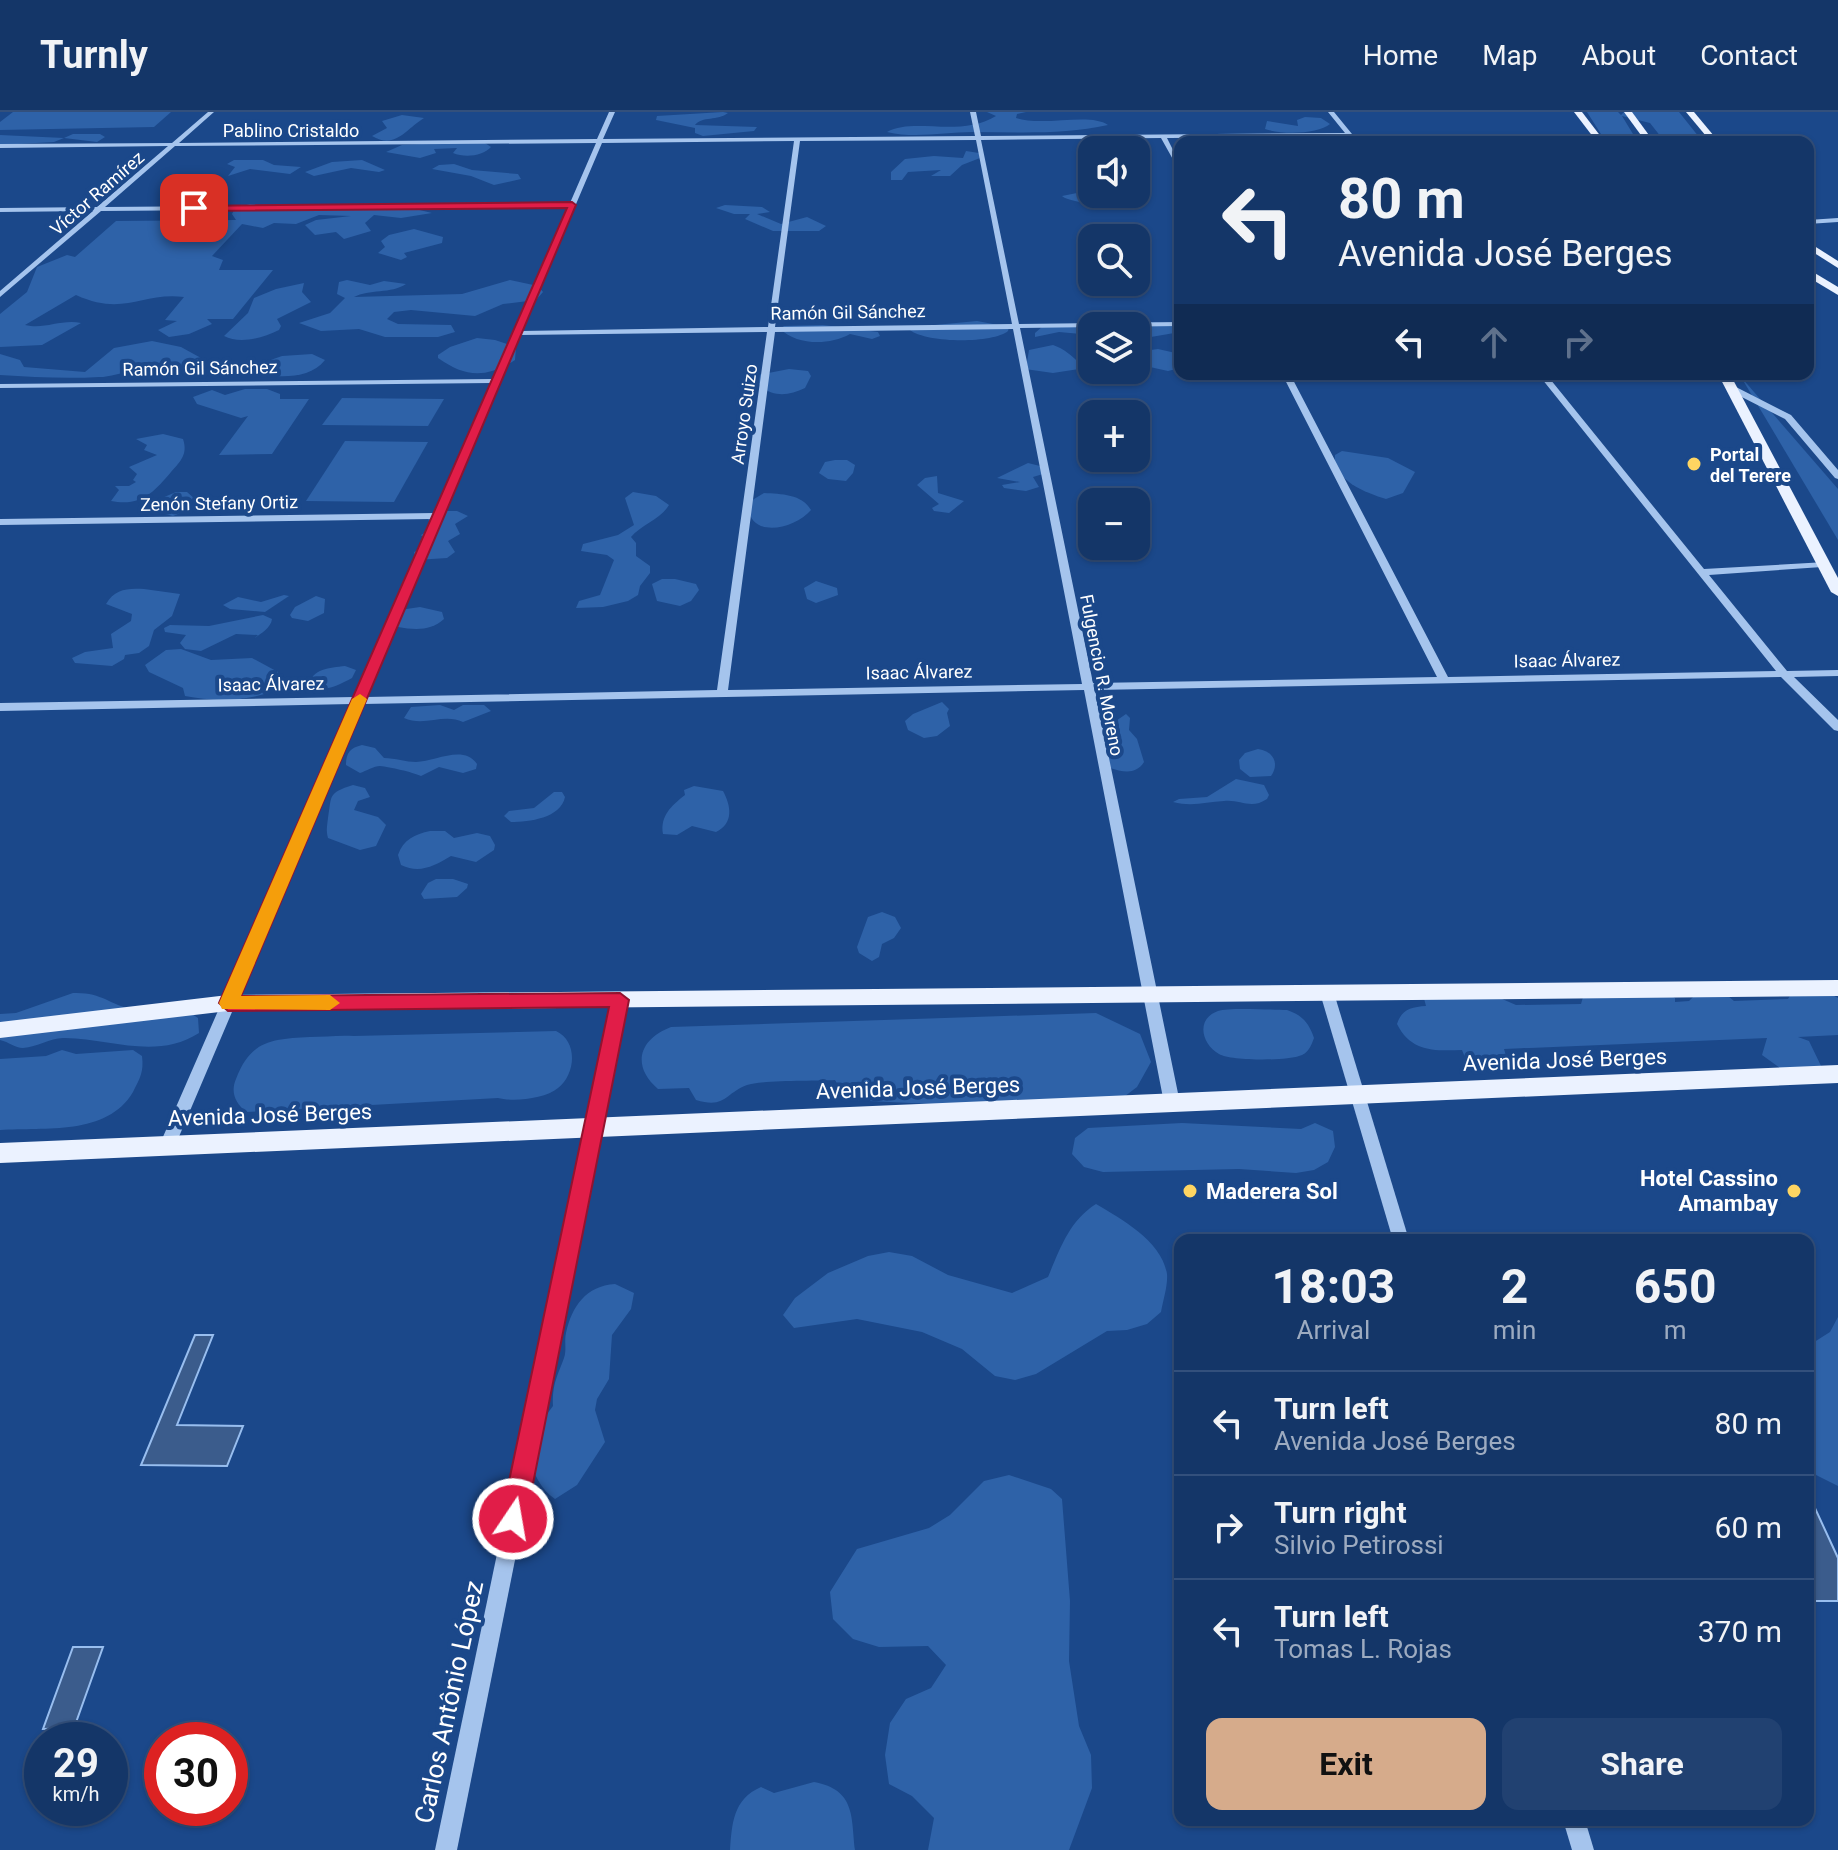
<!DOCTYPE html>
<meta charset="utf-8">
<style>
:root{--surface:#143668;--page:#214171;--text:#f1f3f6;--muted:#9dabc0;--line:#33507c;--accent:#d6ab8b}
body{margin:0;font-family:Roboto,sans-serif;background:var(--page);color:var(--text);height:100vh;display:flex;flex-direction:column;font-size:30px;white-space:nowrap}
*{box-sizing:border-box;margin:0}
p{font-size:26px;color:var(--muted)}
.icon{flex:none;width:44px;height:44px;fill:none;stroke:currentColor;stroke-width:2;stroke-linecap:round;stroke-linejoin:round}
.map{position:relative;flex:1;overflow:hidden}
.side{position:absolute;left:1174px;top:1122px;width:640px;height:592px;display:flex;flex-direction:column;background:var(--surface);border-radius:16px;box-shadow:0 2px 6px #0004,0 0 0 2px var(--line)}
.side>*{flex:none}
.guide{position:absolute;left:1174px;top:24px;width:640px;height:244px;border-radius:16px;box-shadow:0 2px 6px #0004,0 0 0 2px var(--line);background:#143668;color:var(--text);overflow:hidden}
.fabs{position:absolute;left:1078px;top:24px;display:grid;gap:16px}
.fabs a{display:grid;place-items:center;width:72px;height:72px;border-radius:16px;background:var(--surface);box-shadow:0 2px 6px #0004,0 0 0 2px var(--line);font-size:40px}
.speed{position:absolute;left:24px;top:1610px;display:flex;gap:16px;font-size:40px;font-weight:700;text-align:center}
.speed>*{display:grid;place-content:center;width:104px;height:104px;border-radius:50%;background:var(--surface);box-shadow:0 2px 6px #0004,0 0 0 2px var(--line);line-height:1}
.speed small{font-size:20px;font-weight:400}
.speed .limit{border:12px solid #d22;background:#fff;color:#111}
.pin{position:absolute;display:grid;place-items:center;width:68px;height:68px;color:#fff;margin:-34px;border-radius:16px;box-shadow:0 4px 12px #0006}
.me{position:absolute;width:88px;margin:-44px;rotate:12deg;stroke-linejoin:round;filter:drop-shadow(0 0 6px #0008)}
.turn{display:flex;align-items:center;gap:28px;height:168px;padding:0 32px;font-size:36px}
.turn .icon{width:104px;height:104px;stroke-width:2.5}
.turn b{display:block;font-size:56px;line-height:68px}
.lanes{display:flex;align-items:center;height:76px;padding:0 32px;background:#0003;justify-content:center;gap:40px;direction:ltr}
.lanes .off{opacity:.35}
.eta{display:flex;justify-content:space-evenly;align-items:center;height:136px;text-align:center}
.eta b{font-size:48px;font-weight:700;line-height:56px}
.action{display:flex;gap:16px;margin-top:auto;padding:16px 32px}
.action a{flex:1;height:92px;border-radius:16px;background:var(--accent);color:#111;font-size:32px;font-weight:700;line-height:92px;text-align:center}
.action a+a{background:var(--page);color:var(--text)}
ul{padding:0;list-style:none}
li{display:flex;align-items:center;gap:24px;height:104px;padding:0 32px;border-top:2px solid var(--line)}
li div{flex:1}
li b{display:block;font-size:30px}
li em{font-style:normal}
header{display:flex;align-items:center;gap:48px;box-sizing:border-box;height:112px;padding:0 40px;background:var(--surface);border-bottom:2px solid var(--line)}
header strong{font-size:38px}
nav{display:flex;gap:44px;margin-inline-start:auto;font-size:28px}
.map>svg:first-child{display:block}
.green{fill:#2e62a8}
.water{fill:#3b5c8c;stroke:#98beef;stroke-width:2}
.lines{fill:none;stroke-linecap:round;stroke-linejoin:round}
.minor{fill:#a5c4ed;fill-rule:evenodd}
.major{fill:#ebf2ff;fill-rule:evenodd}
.route{fill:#e11d48;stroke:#92132f;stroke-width:2}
.slow{fill:#f59e0b}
.poi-dot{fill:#fed562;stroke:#1b488a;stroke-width:3}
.labels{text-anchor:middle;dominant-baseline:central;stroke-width:8;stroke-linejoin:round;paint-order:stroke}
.far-street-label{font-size:18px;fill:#fff;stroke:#1b488a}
.far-poi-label{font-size:18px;font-weight:bold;fill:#fff;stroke:#1b488a;text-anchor:start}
.street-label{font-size:22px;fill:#fff;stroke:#1b488a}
.poi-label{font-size:22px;font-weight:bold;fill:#fff;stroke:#1b488a;text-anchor:end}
.near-street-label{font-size:26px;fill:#fff;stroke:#1b488a}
</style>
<header>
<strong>Turnly</strong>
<nav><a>Home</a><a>Map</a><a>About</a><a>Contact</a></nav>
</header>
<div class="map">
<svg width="1838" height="1738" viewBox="0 0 1838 1738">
<rect width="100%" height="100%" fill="#1b488a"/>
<!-- green -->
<g class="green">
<polygon points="13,0 171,0 154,15 0,18 0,10"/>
<path d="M723,0L728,1C718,9 702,4 695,13L757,15L754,19L703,24L695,21V16L656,8L657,4Z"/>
<path d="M987,0H1026L1017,2L1016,6C1044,15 1090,0 1108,13C1064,23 1018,20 973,20C944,20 916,27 887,20C914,5 960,26 996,4Z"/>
<polygon points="1587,0 1618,0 1621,3 1624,0 1679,0 1703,30 1665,30 1650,11 1622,4 1633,22 1619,30 1606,30"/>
<path d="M402,3L424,6C406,17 395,38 372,24L387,16L382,9Z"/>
<path d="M1305,5L1321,6L1330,12C1319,22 1282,23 1265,17L1267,9L1298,14L1297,8Z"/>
<polygon points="73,22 100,22 105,25 97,30 64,26 54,30 0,33 0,23 64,26"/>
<path d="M459,30L485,31L491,35C483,44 465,46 453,41L457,36L434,37L436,41L420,46L386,40L402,33Z"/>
<polygon points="966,39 979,41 980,46 962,53 950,64 931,64 941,58 908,60 902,68 891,68 891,60 905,47 934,44 963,46"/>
<polygon points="234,48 263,48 274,53 301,55 290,62 250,57 228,64 235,55 227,52"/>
<polygon points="362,48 385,58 379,60 351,56 314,64 305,60 332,50"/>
<polygon points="454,52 472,58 518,62 521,67 494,73 471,64 432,57 439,53"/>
<path d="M1087,79L1119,83L1134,90C1120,95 1071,92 1062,84Z"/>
<path d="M250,92L303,98L403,94L432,101L401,106L374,103L365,111L371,119L344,127L336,120L315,123L305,113L316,108L351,104L319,103L296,112L274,111L263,116L242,112L212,144L223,148L219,158H273L233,207H207L212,212L189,222L169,225L158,218L177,209L165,208L184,185C141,180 124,205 76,183L25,213C44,218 61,207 81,211L42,233L0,235V202L27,180L37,155L67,143L75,145L116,109L236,108L232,102L235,96Z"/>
<polygon points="725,93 762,95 770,100 757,102 781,112 807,105 826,114 819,119 773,119 745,107 750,102 734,102 716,96"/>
<polygon points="414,117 443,125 442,131 404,141 407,145 401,148 378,141 385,135 381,129 389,123"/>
<path d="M347,168L370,173L384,169L406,172C391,182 369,177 354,185L462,182L510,168L538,174L543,180L536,188L503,192L475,204L411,198L394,200L387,207L398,212L451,213L455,220L438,225H385L359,217L321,219L299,211L330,201L345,186L337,182L339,170Z"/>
<path d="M304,171L302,180L311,190L277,207L281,214L279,218C261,227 239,232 224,224L248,201L254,186L276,177Z"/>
<path d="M977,209L1009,215L1008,219C992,232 926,231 910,218L914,215Z"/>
<polygon points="1155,210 1180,213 1180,220 1151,225 1136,221 1136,214 1092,214 1092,223 1059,220 1035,225 1035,221 1043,214"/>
<path d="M823,213L878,220L880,224L872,227L850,222C828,234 797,233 780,217L784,214Z"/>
<path d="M477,226L495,228L516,235L515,248C485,267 465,265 438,246V243L450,235Z"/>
<path d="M152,229L181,235L201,246C175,260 164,261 136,260C124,259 111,265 99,265C66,267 33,265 0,263V242L20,248L24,255L85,260L114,236Z"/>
<path d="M1053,233C1063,236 1074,245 1081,253L1079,257L1053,261L1025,257L1022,253L1027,250L1029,238Z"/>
<polygon points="1158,237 1180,242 1180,256 1168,259 1136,252 1136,240"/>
<path d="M312,242L325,248C313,263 294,265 275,264L264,256L265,250L282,244Z"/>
<path d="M789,257L808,259L811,264L805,276C785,286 765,285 753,264Z"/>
<polygon points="1741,265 1838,377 1838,428"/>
<polygon points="245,277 267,277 280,282 280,287 309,287 272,342 219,343 248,304 241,306 197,292 193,285 212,278 225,283"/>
<polygon points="342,286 444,287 428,314 322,313"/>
<path d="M163,322L183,327C188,342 181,349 171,360C154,380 141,395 111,389L119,378L115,374H129L136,370L133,368L137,362L129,355L157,343L144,338L147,333L136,327Z"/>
<polygon points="345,329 428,330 394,390 306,389"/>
<path d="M1342,339L1388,346L1415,360L1403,381L1386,387C1366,381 1332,368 1335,343Z"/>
<polygon points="835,348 847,348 855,353 853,361 846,369 828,367 819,361 825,350"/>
<polygon points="1028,351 1044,355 1043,362 1033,365 1039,375 1026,379 1004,376 1002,373 1020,370 997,366"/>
<polygon points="937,364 938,381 964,389 949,401 934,399 932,396 939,392 917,373 925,366"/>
<polygon points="176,380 187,380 197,389 195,395 173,404 157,400 155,389"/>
<path d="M633,380L656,384L669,393C661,407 641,413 631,425L636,431V444L650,454V461L640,474L638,483L628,489L603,495L576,496L579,489L600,483L614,448L607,443L581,439L583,432L618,423L634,413L625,386Z"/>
<path d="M764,381C781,382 802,382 811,398C793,419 745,427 749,390Z"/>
<polygon points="445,399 457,399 468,404 455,412 460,422 448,429 455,440 447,446 416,448 414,440 429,433 421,423 437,413 428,408 430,405"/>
<polygon points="675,467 696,472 699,478 691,489 680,494 657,489 652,472 662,467"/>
<polygon points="816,469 837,476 838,483 816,491 807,487 804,476"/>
<path d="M144,477L180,482L172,504L154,518L149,534L139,541L125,543L124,547L112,554L75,551L72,546L85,540L113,536L111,522L131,509L132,502L106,492C115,477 127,476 144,477Z"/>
<polygon points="284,483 289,484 265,500 230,497 223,493 238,485 261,490"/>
<polygon points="316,484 325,487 324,501 308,509 292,506 290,503 295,495"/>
<path d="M420,495L442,500L444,507C431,519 415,518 398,515L392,508L400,498Z"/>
<path d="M263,503L272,507C271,516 261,521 254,527L258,523L236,522L201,539L185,537L180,531L186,523L165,520L164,516L170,513L209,514Z"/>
<path d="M181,537L211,548L252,546L278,560L279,576C252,590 215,590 185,584L183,576L149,560L145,553L166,538Z"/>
<path d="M345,554L356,558L352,566C339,573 322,582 308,574C313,556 329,556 345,554Z"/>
<polygon points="942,590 949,597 947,601 950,614 937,624 924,626 908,618 905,609 913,602"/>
<path d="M440,593L454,598L463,593H484L491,599L463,610C444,601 424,615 404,606L411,595Z"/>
<path d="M1126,602L1130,606L1129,618L1137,627L1144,650C1136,663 1123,660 1110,656L1105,647L1115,641L1108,633L1109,624L1117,618L1113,611Z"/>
<path d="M362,633L375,636L384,646C395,646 406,650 416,650C435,650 463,632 477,652L476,657L463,661L439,655L421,664C412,660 390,655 380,654C374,654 366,659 360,661L346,653C346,641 350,636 362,633Z"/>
<path d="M1258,637C1273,639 1280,651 1271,664L1250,665L1240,657L1239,648L1245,641Z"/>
<path d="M1236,667L1264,673L1269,683L1267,687C1251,698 1240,687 1224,689C1206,690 1192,695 1173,690L1179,687L1207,685Z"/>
<path d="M353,673L365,676L370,685L358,689L354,698L378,705L386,713L376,734L360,738L328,726C326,718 327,715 328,706C332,684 327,681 353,673Z"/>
<path d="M694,674L723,679C731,694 734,711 716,720L692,714L677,723L663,722C660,704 671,694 685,683L684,678Z"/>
<path d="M554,680H562L565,685C561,706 529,710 511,710L504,704L509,699L534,696Z"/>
<path d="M430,719H445L454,726L477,721L490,724L495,733L494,738L476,750L451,744C434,754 420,762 401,753L398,743C403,728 415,722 430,719Z"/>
<polygon points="436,767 453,767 468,772 467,776 457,785 424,787 421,782 428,771"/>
<polygon points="882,800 895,805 901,816 894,826 882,832 879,845 872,849 859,841 857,835 868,805"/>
<path d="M1421,875L1486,880L1516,893L1581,892L1585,878L1664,880L1675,886V890L1689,889L1696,882L1728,884L1734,889L1788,887L1791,882L1823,878L1838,886V923L1798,925L1809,929L1823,958L1780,956L1762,943L1767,926L1504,937L1510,957L1466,948L1462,938C1434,939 1411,940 1397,912C1402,897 1411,895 1426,894Z"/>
<path d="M73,881C102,880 108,892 134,898C153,902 174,901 192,902L198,906L199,921C157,948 111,927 65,926C51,925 38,935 23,936C15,936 9,930 0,928V902L16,901Z"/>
<path d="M1287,898C1302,903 1309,911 1314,926C1311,934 1308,942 1299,944C1285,949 1231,949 1219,942C1202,933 1195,907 1218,899C1230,895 1272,898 1287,898Z"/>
<path d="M1096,901L1140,922L1151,950L1137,975L1112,994L996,995L847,988L835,968C817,969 761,968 747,973C725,981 726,997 696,988L689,976L658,977C631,954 639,927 671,915Z"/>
<path d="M556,919C578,929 576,962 558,976C545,987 513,990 498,986L246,1000C236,991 230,981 236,967C251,928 272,927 310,925C325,925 338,923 354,924Z"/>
<path d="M62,938L76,942L133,938L142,944C144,960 140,966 133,980C107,1024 45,1015 0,1018V947L46,944Z"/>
<polygon points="1182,1011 1301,1017 1315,1011 1333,1019 1335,1035 1328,1050 1314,1058 1296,1061 1239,1057 1103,1060 1084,1055 1072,1042 1075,1026 1088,1016"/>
<path d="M1096,1092C1121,1107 1162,1129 1167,1162C1168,1173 1163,1189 1161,1200L1147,1212L1127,1218L1107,1219L1036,1262L1015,1268L995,1264L962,1237L922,1220L857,1207L794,1216L783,1203L795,1186L828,1161L868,1144L889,1140L912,1144L948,1163L1012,1181L1048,1165C1060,1137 1069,1109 1096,1092Z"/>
<path d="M615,1172L634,1181L631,1197L612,1223L609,1267L597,1287L595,1298L605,1330L577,1373L555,1387C540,1377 534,1361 528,1345L538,1314L553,1294C552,1273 557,1265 564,1246C567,1238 564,1229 566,1221C572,1194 586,1174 615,1172Z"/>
<polygon points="1838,1205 1838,1374 1808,1359 1808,1234 1830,1220"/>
<polygon points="1009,1363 1051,1377 1062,1387 1070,1489 1069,1549 1079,1614 1091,1643 1092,1676 1069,1738 928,1738 934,1706 912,1684 889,1672 885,1643 890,1611 906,1587 931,1576 946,1553 928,1534 879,1535 853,1527 833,1507 830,1480 857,1437 929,1416 950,1403 984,1369"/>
<path d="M814,1670C856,1678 851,1705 855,1738H730C732,1712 733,1687 761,1675L774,1681Z"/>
</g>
<!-- water -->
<g class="water">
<polygon points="195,1223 213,1223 177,1313 243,1314 227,1354 141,1353"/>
<polygon points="1808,1381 1838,1446 1838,1489 1808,1489"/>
<polygon points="73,1535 103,1535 74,1616 43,1617"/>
</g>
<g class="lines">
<!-- minor -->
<g class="minor">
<path d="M208,0H214L179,31L597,27L609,0H615L603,27L975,24L970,0H976L981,24L1345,21L1328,0H1334L1352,22L1354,28H1350L1347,25L1167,26L1180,52V60L1161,26L981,28L1019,212L1180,210V214L1020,216L1093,571L1437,565L1282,262H1290L1448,565L1776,559L1538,262H1546L1704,457L1826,450V454L1822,455L1709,463L1787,559L1838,558V564L1794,565L1838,608V619L1834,618L1781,565L1095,578L1180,991L1177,996L1172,997L1167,996L1164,991L1084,578L363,592L175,1034L173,1039L167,1041L161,1039L159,1034L352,592L0,599V591L355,585L432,407L0,413V407L435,401L491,271L0,276V272L493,267L568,95L101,99L0,185V179L93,99L0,100V96L97,95L168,34L0,36V32L172,31ZM976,28L1012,212L775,215L800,29ZM794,29L768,215L522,219L602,31ZM596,31L570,91L105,95L175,34ZM1013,217L1082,572L728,578L775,220ZM767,220L717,578L366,585L520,223Z"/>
<polygon points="1838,106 1838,110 1808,112 1808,108"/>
<polygon points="1728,274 1734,274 1791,303 1838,358 1838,367 1835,366 1785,307 1728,278"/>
<polygon points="1327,875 1332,877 1334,881 1409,1128 1393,1128 1320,881 1322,877"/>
<polygon points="620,882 625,884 627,888 457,1738 435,1738 613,888 615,884"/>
<polygon points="1563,1708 1585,1708 1594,1738 1572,1738"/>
</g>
<!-- major -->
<g class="major">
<polygon points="1574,0 1582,0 1605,30 1597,30"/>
<polygon points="1624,0 1632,0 1654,30 1646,30"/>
<polygon points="1686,0 1694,0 1719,30 1711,30"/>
<polygon points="1808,130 1838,149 1838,156 1808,137"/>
<polygon points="1808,157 1838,175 1838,183 1808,165"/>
<polygon points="1718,262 1730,262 1838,466 1838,484 1831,480"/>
<polygon points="1838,868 1838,884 228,899 0,926 0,910 228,883"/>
<polygon points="1838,953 1838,971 0,1051 0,1031"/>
</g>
</g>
<!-- route -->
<polygon class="route" points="572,90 576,93 241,884 620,881 629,888 526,1407 522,1416 513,1419 505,1416 501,1407 609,895 228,899 219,891 567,96 194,99 190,96 194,94"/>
<!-- slow -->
<polygon class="slow" points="360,582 367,587 241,884 330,883 340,891 330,898 222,897 219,891 352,587"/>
<!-- markers -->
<g class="poi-dot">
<circle cx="1694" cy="352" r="8"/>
<circle cx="1190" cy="1079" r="8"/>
<circle cx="1794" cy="1079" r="8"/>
</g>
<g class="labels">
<!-- far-street labels -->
<g class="far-street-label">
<text x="291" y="18">Pablino Cristaldo</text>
<text transform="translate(97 81) rotate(-41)">Víctor Ramírez</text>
<text transform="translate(848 200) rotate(-1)">Ramón Gil Sánchez</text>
<text transform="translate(200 256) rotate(-1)">Ramón Gil Sánchez</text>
<text transform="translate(744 302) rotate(-82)">Arroyo Suizo</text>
<text transform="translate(219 391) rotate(-1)">Zenón Stefany Ortiz</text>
<text transform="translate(1567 548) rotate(-1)">Isaac Álvarez</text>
<text transform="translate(919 560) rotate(-1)">Isaac Álvarez</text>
<text transform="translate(1102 563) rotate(79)">Fulgencio R. Moreno</text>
<text transform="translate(271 572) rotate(-1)">Isaac Álvarez</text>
</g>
<!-- far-poi labels -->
<g class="far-poi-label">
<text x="1710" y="342">Portal<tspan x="1710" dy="21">del Terere</tspan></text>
</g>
<!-- street labels -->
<g class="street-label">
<text transform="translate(1565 948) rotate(-2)">Avenida José Berges</text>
<text transform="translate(918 976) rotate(-2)">Avenida José Berges</text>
<text transform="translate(270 1003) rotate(-2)">Avenida José Berges</text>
</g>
<!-- poi labels -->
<g class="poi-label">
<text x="1778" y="1066">Hotel Cassino<tspan x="1778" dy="25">Amambay</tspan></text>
<text x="1206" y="1079" text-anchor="start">Maderera Sol</text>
</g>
<!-- near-street labels -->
<g class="near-street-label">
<text transform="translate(449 1590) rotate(-78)">Carlos Antônio López</text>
</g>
</g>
</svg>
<div class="fabs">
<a><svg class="icon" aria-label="sound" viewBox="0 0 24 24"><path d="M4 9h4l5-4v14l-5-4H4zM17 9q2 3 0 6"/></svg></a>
<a><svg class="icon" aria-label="search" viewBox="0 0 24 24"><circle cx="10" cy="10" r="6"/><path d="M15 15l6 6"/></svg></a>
<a><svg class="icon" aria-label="layers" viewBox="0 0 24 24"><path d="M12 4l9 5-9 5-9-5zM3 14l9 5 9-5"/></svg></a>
<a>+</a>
<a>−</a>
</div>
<div class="speed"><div>29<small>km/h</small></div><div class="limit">30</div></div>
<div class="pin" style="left:194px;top:96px;background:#d93025"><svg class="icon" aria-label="arrive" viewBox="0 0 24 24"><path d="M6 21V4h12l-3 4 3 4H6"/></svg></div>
<svg class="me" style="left:513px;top:1407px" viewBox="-20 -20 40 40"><circle r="17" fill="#e11d48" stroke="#fff" stroke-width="3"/><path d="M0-11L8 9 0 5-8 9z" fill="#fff"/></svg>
<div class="guide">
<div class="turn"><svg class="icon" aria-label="left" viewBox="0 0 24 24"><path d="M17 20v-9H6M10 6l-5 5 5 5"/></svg><div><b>80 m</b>Avenida José Berges</div></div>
<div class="lanes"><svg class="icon" aria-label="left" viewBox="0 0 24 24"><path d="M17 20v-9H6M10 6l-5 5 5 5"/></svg><svg class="icon off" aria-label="ahead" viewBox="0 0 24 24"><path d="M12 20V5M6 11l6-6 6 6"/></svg><svg class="icon off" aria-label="right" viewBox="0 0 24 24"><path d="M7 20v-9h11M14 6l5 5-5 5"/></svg></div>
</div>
<section class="side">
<div class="eta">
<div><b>18:03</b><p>Arrival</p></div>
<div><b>2</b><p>min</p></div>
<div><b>650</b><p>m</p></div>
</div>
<ul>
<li><svg class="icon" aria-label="left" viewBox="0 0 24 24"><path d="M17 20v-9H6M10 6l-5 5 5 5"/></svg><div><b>Turn left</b><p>Avenida José Berges</p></div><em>80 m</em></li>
<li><svg class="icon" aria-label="right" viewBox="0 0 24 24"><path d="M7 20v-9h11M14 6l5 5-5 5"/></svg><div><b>Turn right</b><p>Silvio Petirossi</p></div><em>60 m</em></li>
<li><svg class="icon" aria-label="left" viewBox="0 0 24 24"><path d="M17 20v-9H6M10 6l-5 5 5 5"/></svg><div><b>Turn left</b><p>Tomas L. Rojas</p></div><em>370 m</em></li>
</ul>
<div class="action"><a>Exit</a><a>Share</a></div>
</section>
</div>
